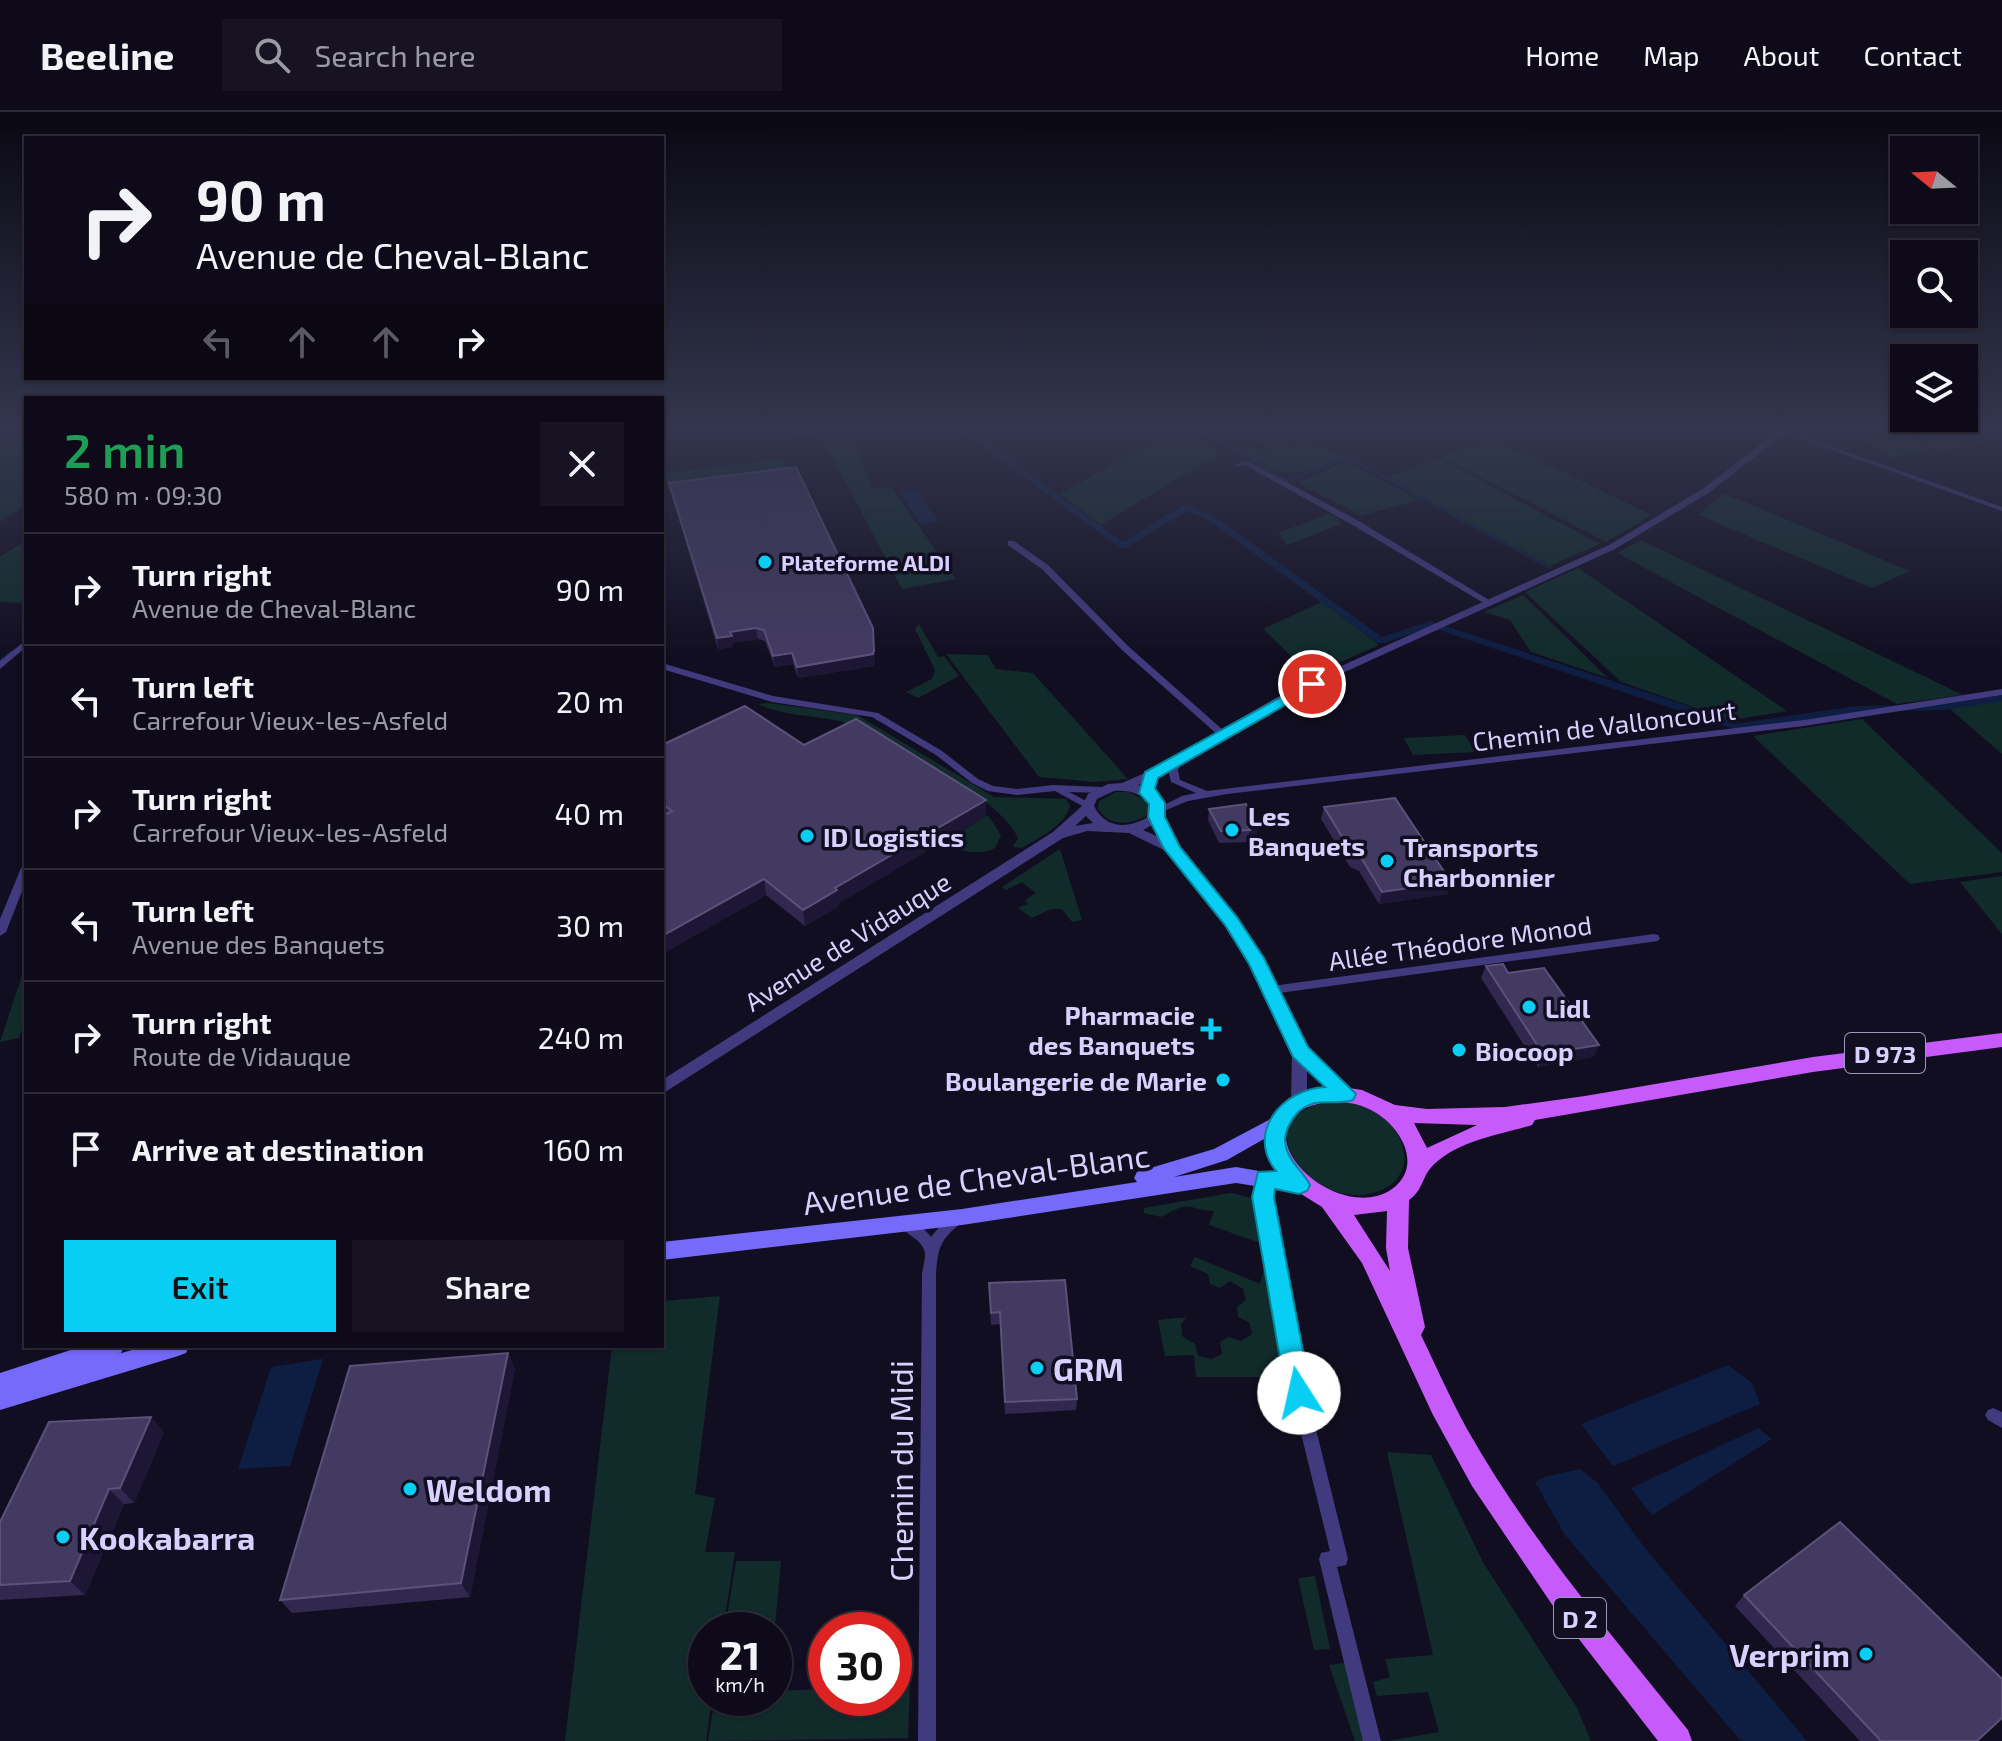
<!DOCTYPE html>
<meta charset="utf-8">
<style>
:root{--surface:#0e0a19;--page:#171322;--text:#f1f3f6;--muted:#9b9aa2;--line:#2e2b38;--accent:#07cef2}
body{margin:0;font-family:"Exo 2",sans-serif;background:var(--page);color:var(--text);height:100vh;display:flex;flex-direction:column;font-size:30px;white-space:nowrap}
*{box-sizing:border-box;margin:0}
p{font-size:26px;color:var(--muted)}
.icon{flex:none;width:44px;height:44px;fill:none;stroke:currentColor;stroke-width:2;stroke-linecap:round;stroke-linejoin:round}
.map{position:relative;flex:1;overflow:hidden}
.panel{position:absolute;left:24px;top:284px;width:640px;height:952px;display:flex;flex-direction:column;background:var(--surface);border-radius:0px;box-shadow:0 2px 6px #0004,0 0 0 2px var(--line)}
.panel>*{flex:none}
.hud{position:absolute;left:24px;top:24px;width:640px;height:244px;border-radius:0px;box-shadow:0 2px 6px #0004,0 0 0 2px var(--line);background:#0e0a19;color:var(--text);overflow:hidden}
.needle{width:52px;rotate:288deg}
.controls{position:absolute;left:1890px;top:24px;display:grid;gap:16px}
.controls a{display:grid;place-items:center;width:88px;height:88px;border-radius:0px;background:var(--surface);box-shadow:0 2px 6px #0004,0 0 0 2px var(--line);font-size:40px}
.speed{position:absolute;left:688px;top:1500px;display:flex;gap:16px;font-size:40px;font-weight:700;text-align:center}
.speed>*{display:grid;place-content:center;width:104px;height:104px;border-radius:50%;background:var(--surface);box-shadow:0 2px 6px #0004,0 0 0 2px var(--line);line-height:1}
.speed small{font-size:20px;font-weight:400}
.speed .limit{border:12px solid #d22;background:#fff;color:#111}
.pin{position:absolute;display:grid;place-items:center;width:68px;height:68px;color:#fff;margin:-34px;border:4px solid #fff;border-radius:50%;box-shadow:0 2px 8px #0007}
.me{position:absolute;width:88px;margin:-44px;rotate:350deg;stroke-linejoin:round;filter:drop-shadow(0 0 6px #0008)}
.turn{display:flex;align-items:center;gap:28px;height:168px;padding:0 40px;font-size:36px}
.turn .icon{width:104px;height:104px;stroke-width:2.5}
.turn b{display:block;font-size:56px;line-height:68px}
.lanes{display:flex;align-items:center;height:76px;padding:0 40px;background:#0003;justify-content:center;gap:40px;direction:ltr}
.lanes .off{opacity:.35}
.round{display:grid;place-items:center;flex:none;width:84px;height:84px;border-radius:0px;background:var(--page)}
.headline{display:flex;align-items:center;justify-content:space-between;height:136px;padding:0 40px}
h1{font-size:48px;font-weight:600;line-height:60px;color:#1e9e55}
.primary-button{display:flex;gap:16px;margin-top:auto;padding:16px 40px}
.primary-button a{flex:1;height:92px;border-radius:0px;background:var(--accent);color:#111;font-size:32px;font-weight:600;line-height:92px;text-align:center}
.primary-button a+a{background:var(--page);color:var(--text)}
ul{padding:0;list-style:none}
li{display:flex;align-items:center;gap:24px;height:112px;padding:0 40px;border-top:2px solid var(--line)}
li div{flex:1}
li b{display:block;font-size:30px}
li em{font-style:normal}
header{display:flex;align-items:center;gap:48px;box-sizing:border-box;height:112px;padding:0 40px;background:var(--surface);border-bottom:2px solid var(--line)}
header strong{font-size:38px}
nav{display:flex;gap:44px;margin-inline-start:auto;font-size:28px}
.search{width:560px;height:72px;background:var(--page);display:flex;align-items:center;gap:20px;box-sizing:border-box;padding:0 28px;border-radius:0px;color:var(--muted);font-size:30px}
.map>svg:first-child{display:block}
.green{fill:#112b2b}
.water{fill:#0d1e42}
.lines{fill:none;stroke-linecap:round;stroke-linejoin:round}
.stream{stroke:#0d1e42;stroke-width:3}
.canal{fill:#0d1e42;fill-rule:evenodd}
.minor{fill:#413a7f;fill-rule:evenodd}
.tertiary{fill:#413a7f;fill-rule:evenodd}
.secondary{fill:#756afa;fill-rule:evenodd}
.primary{fill:#c75afa;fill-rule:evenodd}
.wall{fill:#32284f}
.shaded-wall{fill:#1d1635}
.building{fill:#433a62;stroke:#5b517a;stroke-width:2}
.route{fill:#07cef2;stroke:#05869d;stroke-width:2}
.poi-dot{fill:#07cef2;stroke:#120e21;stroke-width:3}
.labels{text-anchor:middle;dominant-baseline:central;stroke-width:7;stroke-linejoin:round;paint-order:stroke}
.far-poi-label{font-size:22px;font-weight:bold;fill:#d8d0fe;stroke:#120e21;text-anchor:start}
.shield{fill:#120e21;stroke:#9d96bc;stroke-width:2}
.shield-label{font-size:24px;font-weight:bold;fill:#d8d0fe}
.street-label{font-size:26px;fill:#d8d0fe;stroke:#120e21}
.poi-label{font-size:26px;font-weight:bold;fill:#d8d0fe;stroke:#120e21;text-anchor:start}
.near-street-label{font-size:32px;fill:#d8d0fe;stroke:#120e21}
.near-poi-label{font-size:32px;font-weight:bold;fill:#d8d0fe;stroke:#120e21;text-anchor:start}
</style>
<header>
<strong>Beeline</strong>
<div class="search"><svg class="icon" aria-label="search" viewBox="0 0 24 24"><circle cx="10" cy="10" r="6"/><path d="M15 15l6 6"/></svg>Search here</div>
<nav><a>Home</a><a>Map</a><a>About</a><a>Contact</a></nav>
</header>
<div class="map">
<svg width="2002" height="1629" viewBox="0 0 2002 1629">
<rect width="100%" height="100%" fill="#120e21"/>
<!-- green -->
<g class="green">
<polygon points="749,316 849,316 872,377 891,375 956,467 902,477 821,323"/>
<polygon points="1179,316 1191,316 1220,341 1101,413 1060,382"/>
<path d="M1210,316H1280L1302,327C1271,338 1268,343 1244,318Z"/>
<polygon points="1845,316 1900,316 1933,340 1888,345"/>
<polygon points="1905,316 1976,316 1997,329 1937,339"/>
<polygon points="12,326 26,326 26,393 0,410 0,333"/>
<polygon points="1490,326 1652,403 1606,430 1441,345"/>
<path d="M1309,329L1342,345C1286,369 1285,364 1232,338L1243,332C1268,343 1284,337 1309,329Z"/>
<polygon points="1439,346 1600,432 1550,454 1386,365"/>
<polygon points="782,347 792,362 669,378 664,361"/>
<polygon points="1346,349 1419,388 1361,404 1298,371"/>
<polygon points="1723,381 1910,459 1872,476 1698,403"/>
<polygon points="1328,402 1335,403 1341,412 1287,433 1278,421"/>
<polygon points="26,428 26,491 0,490 0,445"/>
<polygon points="1641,428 1963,583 1897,592 1617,441"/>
<polygon points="1578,456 1787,599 1731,608 1621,570 1525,480"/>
<polygon points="1523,483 1608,566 1531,540 1510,508 1484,500"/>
<polygon points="1322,490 1379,533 1311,563 1263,517"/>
<polygon points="919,512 938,545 944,544 959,564 918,586 906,580 932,567 935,558 915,517"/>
<polygon points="946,542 988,543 996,557 1033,561 1128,667 1095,670 1039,665"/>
<polygon points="2002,589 2002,642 1949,596"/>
<path d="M768,591L857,603L994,685L1066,687L1070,694C1064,715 1039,725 1022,736L1013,735L1018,726C1003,688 892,629 853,613C824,602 792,607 758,592Z"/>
<polygon points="1862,607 2002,741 2002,760 1910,772 1753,624"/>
<polygon points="1465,623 1475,640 1413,643 1404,626"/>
<path d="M1116,680H1129L1147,690L1149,698L1146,704C1129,714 1109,714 1098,697L1099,689Z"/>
<path d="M988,703L1001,723L995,736C980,744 955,741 950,727Z"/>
<polygon points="1060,737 1082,808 1072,810 1062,797 1051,797 1032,806 1018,796 1028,792 1025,788 1036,781 1022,770 1006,778 1002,775"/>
<polygon points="2002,764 2002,822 1960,770"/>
<polygon points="26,851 26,905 19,926 0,930"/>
<path d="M1337,989C1351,991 1365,993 1377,1001C1409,1021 1418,1067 1376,1080C1308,1102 1236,999 1337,989Z"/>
<path d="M1231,1081L1259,1088L1266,1133L1209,1113L1214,1099C1186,1097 1192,1087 1161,1105L1144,1101V1096Z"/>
<polygon points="1195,1145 1260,1172 1267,1145 1293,1265 1196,1265 1194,1243 1165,1244 1158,1208 1187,1205 1181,1212 1182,1224 1195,1232 1198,1244 1212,1247 1222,1242 1220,1230 1228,1225 1241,1229 1252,1222 1249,1210 1238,1205 1237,1195 1246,1188 1243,1177 1230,1169 1220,1176 1210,1172 1208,1162 1190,1154"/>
<polygon points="720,1184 695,1382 715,1386 705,1440 735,1440 723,1518 706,1518 706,1586 712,1586 706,1629 565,1629 612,1234 662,1234 662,1189"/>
<polygon points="1387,1340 1431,1343 1484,1452 1577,1596 1591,1629 1388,1629 1439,1620 1428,1580 1377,1584 1373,1570 1390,1565 1385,1547 1433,1543"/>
<polygon points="736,1449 781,1449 774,1524 774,1518 725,1518"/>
<polygon points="1315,1464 1330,1537 1314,1538 1298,1466"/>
<polygon points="1350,1550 1368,1629 1355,1629 1329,1553"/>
<polygon points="910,1573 908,1626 708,1629 715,1586 774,1586 774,1579 826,1577 826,1586 894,1586 894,1574"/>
</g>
<!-- water -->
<g class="water">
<polygon points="911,378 918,379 938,409 922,414 899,380"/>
<polygon points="323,1247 290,1354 238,1357 271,1255"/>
<polygon points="1728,1253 1752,1271 1760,1292 1613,1354 1581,1312"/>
<polygon points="1758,1316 1772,1327 1652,1403 1631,1376"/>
<polygon points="1580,1357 1598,1371 1644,1435 1807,1629 1741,1629 1565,1423 1535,1370 1548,1364"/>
</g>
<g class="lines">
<!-- stream -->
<g class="stream">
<polyline points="1196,316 1287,369 1347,345 1550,456"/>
<polyline points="0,549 11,540"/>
</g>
<!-- canal -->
<polygon class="canal" points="958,316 967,316 1123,430 1183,393 1189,393 1213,403 1382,525 1430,509 1740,611 1856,594 1944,592 2002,583 2002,589 1944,598 1856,600 1739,619 1430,515 1385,531 1377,531 1207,407 1187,399 1126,436 1120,436"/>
<!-- minor -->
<g class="minor">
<polygon points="1771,316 1780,316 2002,395 2002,399"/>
<polygon points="1243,349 1247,349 1357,408 1494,491 1487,493 1351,412 1245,353 1238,355 1235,353"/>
<polygon points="1008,429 1014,429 1048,453 1128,534 1224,619 1224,623 1218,623 1122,538 1042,457 1008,433"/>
<polygon points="26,528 26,535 0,557 0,549"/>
<polygon points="662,551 773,584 878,601 942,639 978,667 993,674 1017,677 1054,673 1101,675 1106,678 1101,681 1069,680 1092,692 1093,694 1088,697 1055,679 1017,683 988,679 972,671 936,643 872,605 772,590 662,557"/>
<polygon points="2002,577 2002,583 1804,614 1227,682 1188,689 1159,701 1154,698 1182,684 1196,681 1171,670 1168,658 1176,644 1179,643 1184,646 1178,658 1180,668 1207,679 1804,608"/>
<polygon points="26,753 26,769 6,820 0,824 0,807 21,756"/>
<polygon points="1654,822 1658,823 1660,826 1658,829 1272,882 1268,881 1266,878 1268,875 1272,874"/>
<polygon points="1266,1062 1271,1063 1273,1067 1270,1085 1307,1281 1348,1447 1346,1453 1337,1455 1381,1629 1363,1629 1319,1447 1321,1441 1330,1439 1291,1281 1256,1085 1261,1063"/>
<path d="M956,1102L961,1104L963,1108C959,1114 953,1117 948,1123C938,1133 937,1148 936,1162V1629H918L922,1162C923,1156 925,1148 925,1142C924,1128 906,1123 899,1113L901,1109C911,1106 926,1117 931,1125L944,1109Z"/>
<polygon points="1993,1296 2002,1300 2002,1316 1988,1308 1985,1303 1988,1298"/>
</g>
<!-- tertiary -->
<path class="tertiary" d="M1782,316H1791L1710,380L1615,437L1336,564L1282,591L1155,666L1138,673L1152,679L1163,691V705L1179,736L1236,806L1263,847L1306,936L1352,978L1354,982L1352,986L1346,988L1340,986L1307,956V989L1305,993L1299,995L1293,993L1291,989L1292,940L1251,852L1226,812L1168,740L1129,721L1087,719L1063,726L662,982V968L1053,720L1082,694L1088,682L1108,672L1122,671L1147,660L1274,587L1328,560L1609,433L1704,376ZM1114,679C1129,678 1140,681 1151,692V703C1130,717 1106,718 1094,694L1097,687ZM1086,704L1093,711L1075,714ZM1154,712L1161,726L1143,718Z"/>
<!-- secondary -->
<g class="secondary">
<polygon points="1278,1003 1285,1005 1287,1010 1285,1015 1227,1048 1174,1065 1236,1055 1306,1067 1309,1073 1306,1079 1299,1081 1236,1071 962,1113 662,1148 662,1130 962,1097 1137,1070 1134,1066 1137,1060 1214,1037"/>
<polygon points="83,1234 124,1234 121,1241 111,1244 146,1234 189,1234 186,1241 178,1244 0,1298 0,1261"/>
</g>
<!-- primary -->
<path class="primary" d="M2002,921V935L1813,960L1535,1008L1532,1013C1500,1023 1452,1029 1429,1058C1422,1068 1421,1080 1409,1088L1408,1136L1425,1215L1421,1223C1436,1254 1450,1286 1467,1317C1528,1425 1610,1521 1688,1618L1692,1629H1658L1551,1491L1472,1374L1433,1303L1362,1151L1322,1095L1290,1075L1275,1055L1265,1028L1269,1008L1289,986L1329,973L1362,978L1395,993L1427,997L1505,995L1585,984L1813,945ZM1329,989C1344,990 1358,991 1371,998C1399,1012 1425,1053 1392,1077C1340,1113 1245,1028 1305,996C1312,993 1322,991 1329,989ZM1414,1011L1477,1013L1427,1036ZM1387,1099L1386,1136L1390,1159L1354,1103Z"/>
</g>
<!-- wall -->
<g class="wall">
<polygon points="669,371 875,550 874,554 798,566 793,552 775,555 765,529 758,527 733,531 733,535 718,537 671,381"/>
<polygon points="662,633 804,633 986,704 839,791 839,794 805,814 766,783 662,842"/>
<polygon points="1324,695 1448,782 1379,792 1359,759 1350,755 1321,707"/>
<polygon points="1209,697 1258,714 1256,726 1248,727 1248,730 1219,731 1208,708"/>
<polygon points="1486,854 1508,861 1599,933 1593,945 1538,955 1481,866"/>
<polygon points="989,1171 1077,1287 1076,1298 1005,1302 1000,1212 991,1213"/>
<polygon points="508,1241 515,1257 470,1485 292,1501 280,1488"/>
<polygon points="164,1320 134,1391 124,1392 85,1483 0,1488 0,1410"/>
<polygon points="1744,1483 1977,1629 1860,1629 1735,1494"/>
</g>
<!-- shaded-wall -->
<g class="shaded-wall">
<polygon points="756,516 758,527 733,531 733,535 718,537 717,526 730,520"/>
<polygon points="873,516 875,550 874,554 798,566 797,555"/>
<polygon points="792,541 793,552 775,555 773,544"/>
<polygon points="986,688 986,704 839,791 839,794 805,814 803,798 835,776"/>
<polygon points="1258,714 1256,726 1248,727 1250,718 1248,715"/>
<polygon points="764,767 766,783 662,842 662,824"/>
<polygon points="1451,770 1448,782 1379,792 1382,780"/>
<polygon points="1599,933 1593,945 1538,955 1543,942"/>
<polygon points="508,1241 515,1257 470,1485 461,1471"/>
<polygon points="151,1305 164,1320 134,1391 120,1376"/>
<polygon points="109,1377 124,1392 85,1483 70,1469"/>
</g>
<!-- building -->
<g class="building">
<polygon points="796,355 873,516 874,539 873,542 797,555 792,541 773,544 764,518 756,516 730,520 732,524 717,526 669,371"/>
<polygon points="745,594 804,633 856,607 986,688 835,776 837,778 803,798 764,767 662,824 662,704 672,699 662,692 662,633"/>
<polygon points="1395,686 1451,770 1382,780 1362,747 1353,743 1324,695"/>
<polygon points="1246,692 1258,714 1248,715 1250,718 1221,719 1209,697"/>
<polygon points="1503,852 1508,861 1544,856 1599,933 1543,942 1486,854"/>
<polygon points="1065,1168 1077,1287 1005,1290 1000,1200 991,1201 989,1171"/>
<polygon points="508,1241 461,1471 280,1488 350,1254"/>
<polygon points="151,1305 120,1376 109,1377 70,1469 0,1473 0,1410 49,1310"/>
<polygon points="1840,1410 2002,1567 2002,1606 1977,1629 1881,1629 1744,1483"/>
</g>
<!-- sky -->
<linearGradient id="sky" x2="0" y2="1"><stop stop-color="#0a0812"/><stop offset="0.58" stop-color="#33364e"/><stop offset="1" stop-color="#33364e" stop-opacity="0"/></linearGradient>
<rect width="2002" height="544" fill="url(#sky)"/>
<!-- route -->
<path class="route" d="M1312,568L1317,569V575L1158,666L1155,676L1165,691V705L1180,735L1237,805L1264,846L1308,935L1356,982L1353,988C1341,992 1328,989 1315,991C1294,996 1279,1022 1288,1041C1293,1053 1304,1061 1310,1073L1307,1079L1299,1082L1275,1077L1274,1085L1311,1281L1308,1290L1299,1293L1290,1290L1286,1281L1252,1085L1258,1060L1276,1059C1245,1020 1283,977 1325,975L1293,945L1249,852L1225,813L1164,737L1148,705L1149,692L1139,681L1145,660Z"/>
<!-- markers -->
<g class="poi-dot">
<circle cx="765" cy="450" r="8"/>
<circle cx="1232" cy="718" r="8"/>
<circle cx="807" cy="724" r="8"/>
<circle cx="1387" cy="749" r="8"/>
<circle cx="1529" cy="895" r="8"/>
<path d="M1207 905h8v8h8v8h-8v8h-8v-8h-8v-8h8z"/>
<circle cx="1459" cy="938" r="8"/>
<circle cx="1223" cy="968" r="8"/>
<circle cx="1037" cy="1256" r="8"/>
<circle cx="410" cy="1377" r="8"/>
<circle cx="63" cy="1425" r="8"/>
<circle cx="1866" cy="1542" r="8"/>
</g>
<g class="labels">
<!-- far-poi labels -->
<g class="far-poi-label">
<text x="781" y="450">Plateforme ALDI</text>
</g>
<!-- shield labels -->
<g class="shield">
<rect x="1845" y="921" width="80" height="40" rx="6"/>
<rect x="1554" y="1486" width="52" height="40" rx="6"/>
</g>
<g class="shield-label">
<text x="1885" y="941">D 973</text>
<text x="1580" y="1506">D 2</text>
</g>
<!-- street labels -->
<g class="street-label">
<text transform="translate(1604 613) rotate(-7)">Chemin de Valloncourt</text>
<text transform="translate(847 829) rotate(-32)">Avenue de Vidauque</text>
<text transform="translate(1460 830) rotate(-8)">Allée Théodore Monod</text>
</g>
<!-- poi labels -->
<g class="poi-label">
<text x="1248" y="703">Les<tspan x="1248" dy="30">Banquets</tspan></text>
<text x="823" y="724">ID Logistics</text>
<text x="1403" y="734">Transports<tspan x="1403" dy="30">Charbonnier</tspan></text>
<text x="1545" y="895">Lidl</text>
<text x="1195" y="902" text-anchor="end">Pharmacie<tspan x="1195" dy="30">des Banquets</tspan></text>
<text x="1475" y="938">Biocoop</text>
<text x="1207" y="968" text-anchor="end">Boulangerie de Marie</text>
</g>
<!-- near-street labels -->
<g class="near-street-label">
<text transform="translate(976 1066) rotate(-8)">Avenue de Cheval-Blanc</text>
<text transform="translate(900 1359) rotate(-90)">Chemin du Midi</text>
</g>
<!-- near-poi labels -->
<g class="near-poi-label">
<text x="1053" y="1256">GRM</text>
<text x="426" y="1377">Weldom</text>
<text x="79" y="1425">Kookabarra</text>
<text x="1850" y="1542" text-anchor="end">Verprim</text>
</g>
</g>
</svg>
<div class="controls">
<a><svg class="needle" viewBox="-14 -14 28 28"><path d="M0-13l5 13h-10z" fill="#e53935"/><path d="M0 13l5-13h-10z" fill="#9b9aa2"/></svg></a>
<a><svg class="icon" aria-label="search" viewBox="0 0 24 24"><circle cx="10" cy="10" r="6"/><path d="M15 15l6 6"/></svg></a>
<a><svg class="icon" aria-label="layers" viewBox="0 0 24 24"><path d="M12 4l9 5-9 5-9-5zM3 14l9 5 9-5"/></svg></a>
</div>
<div class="speed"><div>21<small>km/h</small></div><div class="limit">30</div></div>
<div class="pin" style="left:1312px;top:572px;background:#d93025"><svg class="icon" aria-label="arrive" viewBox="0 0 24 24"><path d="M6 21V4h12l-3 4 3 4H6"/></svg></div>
<svg class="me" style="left:1299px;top:1281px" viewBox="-20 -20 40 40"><circle r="19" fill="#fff"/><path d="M0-13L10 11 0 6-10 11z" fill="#07cef2"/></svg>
<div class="hud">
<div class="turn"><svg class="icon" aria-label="right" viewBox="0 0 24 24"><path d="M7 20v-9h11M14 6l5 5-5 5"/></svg><div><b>90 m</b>Avenue de Cheval-Blanc</div></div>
<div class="lanes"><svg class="icon off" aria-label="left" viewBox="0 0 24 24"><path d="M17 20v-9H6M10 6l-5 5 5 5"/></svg><svg class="icon off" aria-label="ahead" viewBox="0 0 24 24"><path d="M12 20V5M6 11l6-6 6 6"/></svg><svg class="icon off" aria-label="ahead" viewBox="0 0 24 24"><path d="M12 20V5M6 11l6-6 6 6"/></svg><svg class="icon" aria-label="right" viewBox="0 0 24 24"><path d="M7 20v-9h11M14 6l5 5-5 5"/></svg></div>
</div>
<section class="panel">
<div class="headline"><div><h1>2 min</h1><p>580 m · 09:30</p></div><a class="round"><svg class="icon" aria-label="close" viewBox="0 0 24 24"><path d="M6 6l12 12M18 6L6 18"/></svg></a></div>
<ul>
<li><svg class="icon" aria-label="right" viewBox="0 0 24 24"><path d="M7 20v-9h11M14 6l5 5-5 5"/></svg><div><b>Turn right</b><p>Avenue de Cheval-Blanc</p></div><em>90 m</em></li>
<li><svg class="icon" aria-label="left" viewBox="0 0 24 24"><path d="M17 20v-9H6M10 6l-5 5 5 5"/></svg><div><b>Turn left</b><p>Carrefour Vieux-les-Asfeld</p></div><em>20 m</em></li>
<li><svg class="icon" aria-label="right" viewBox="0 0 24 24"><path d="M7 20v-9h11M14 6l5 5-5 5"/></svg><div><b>Turn right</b><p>Carrefour Vieux-les-Asfeld</p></div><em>40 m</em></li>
<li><svg class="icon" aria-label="left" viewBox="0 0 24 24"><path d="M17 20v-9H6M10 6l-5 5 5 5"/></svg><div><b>Turn left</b><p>Avenue des Banquets</p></div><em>30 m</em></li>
<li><svg class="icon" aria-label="right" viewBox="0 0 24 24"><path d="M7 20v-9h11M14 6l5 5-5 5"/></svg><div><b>Turn right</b><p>Route de Vidauque</p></div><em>240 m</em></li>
<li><svg class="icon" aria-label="arrive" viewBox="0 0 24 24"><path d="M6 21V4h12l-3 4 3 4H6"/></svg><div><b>Arrive at destination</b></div><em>160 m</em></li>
</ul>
<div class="primary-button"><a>Exit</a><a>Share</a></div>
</section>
</div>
